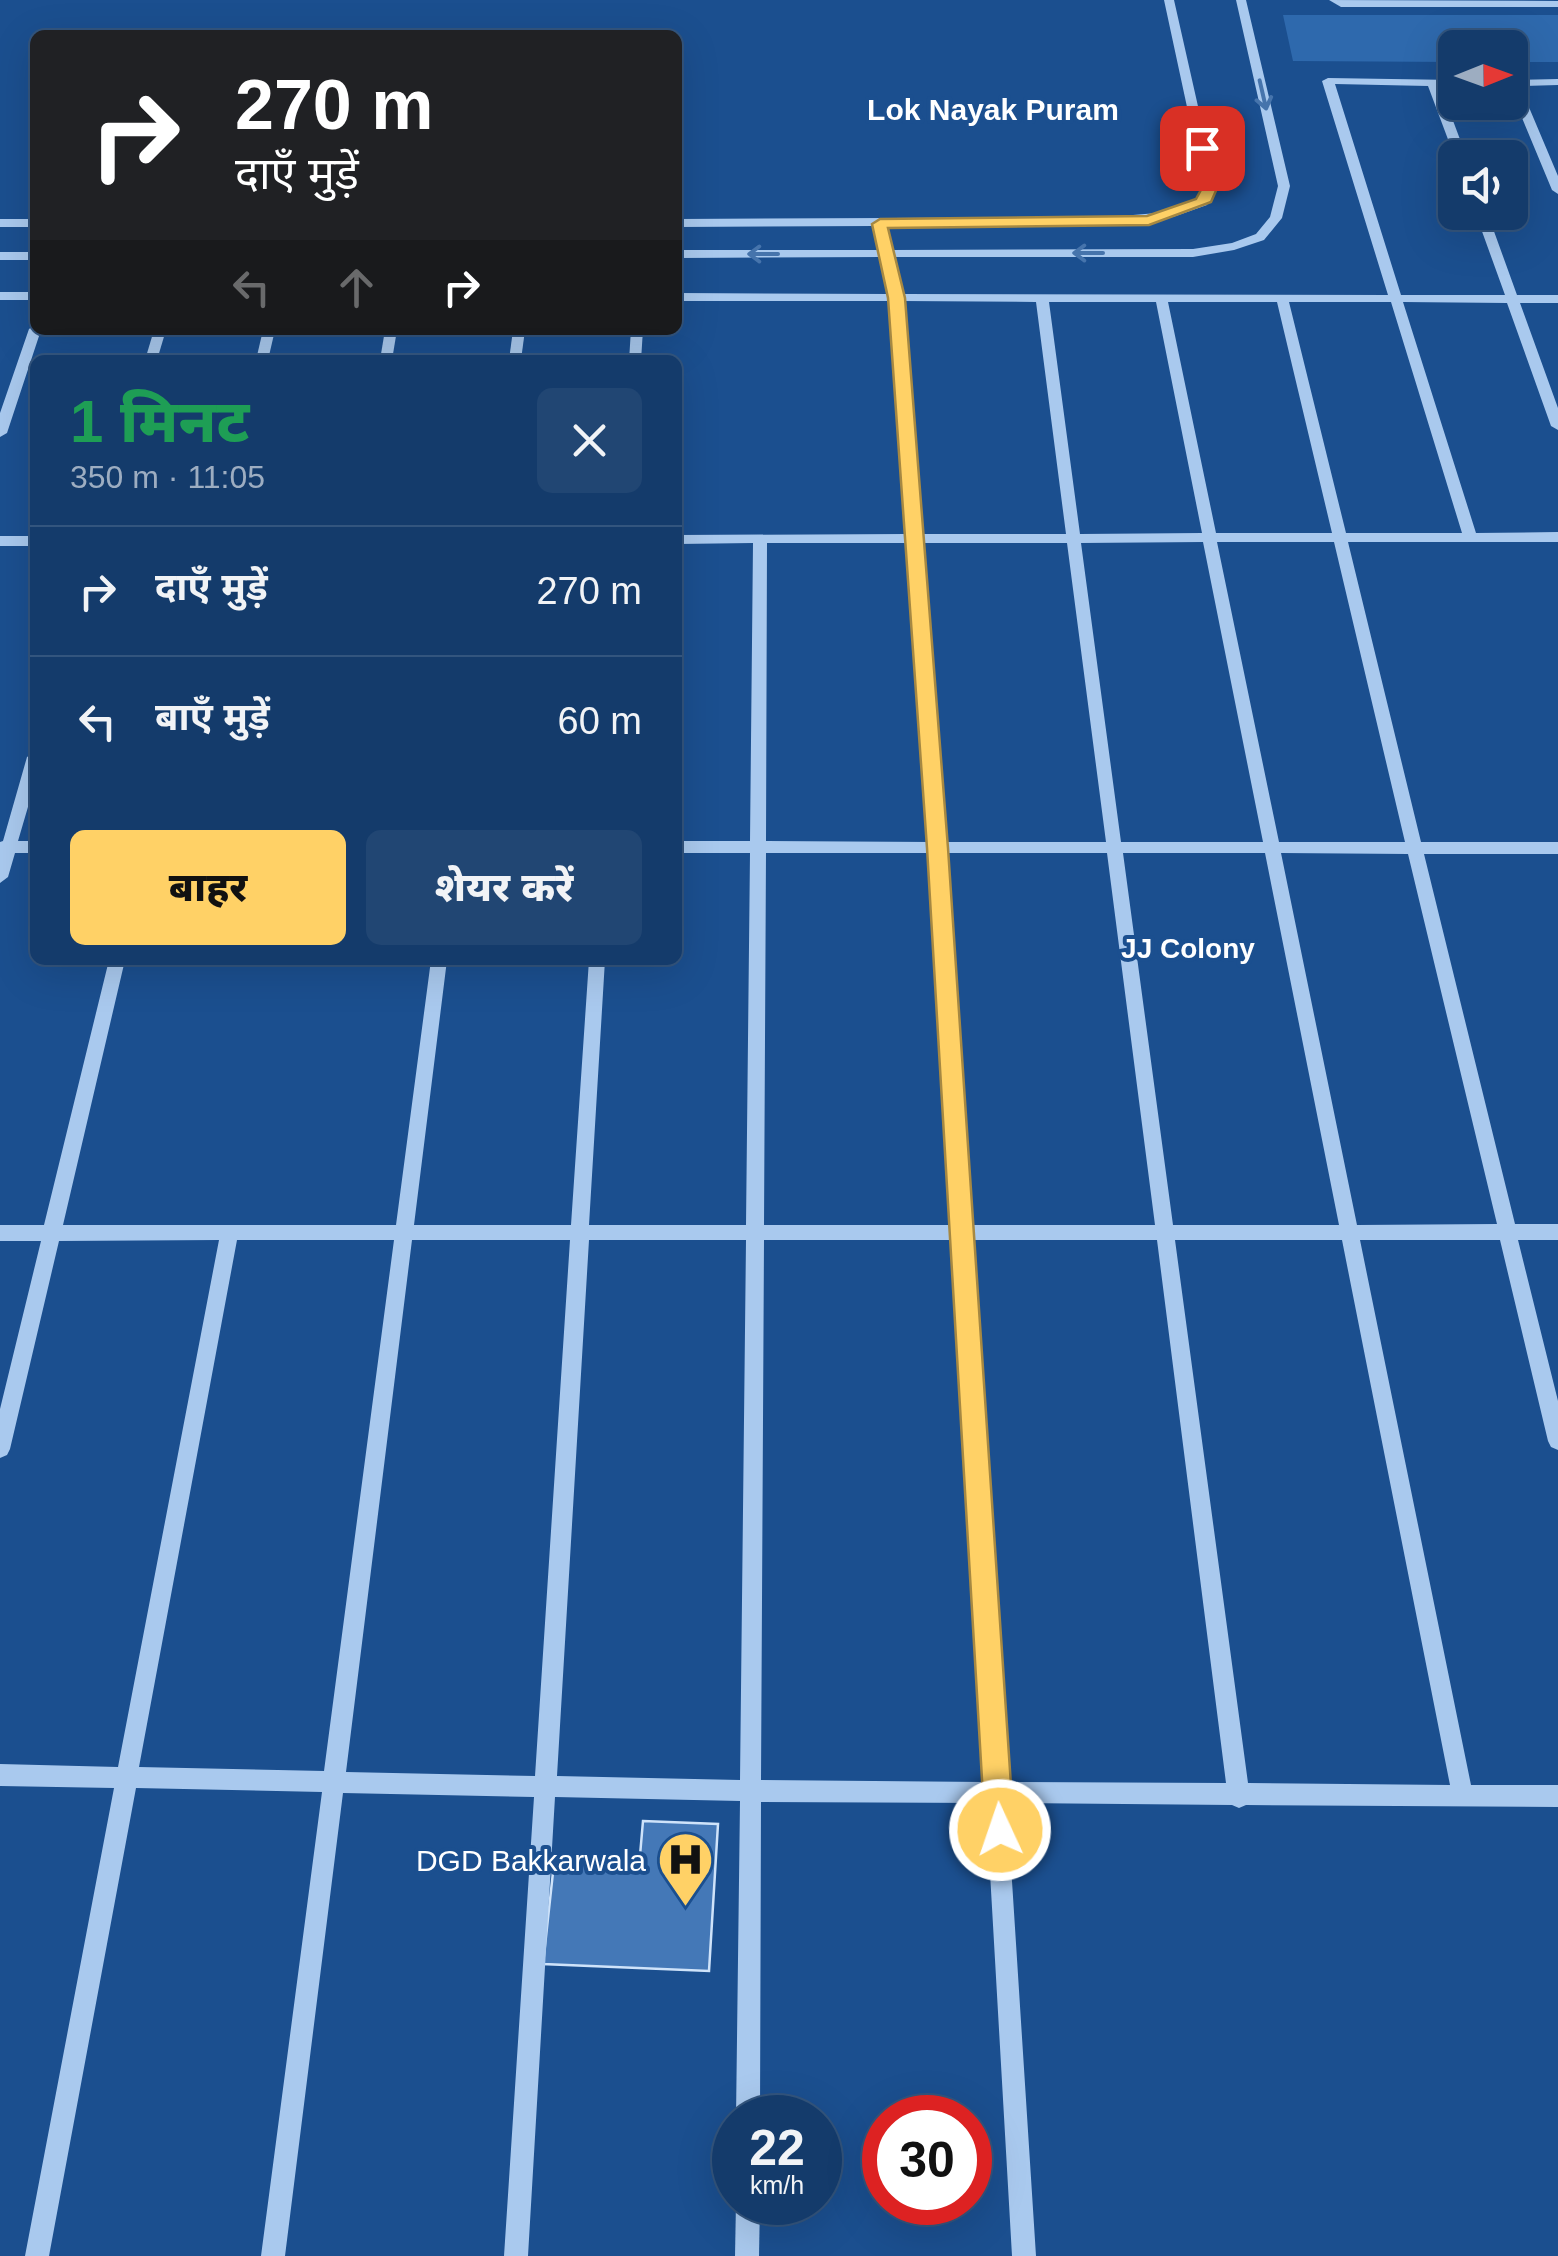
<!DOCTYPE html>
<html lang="hi">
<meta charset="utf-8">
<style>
:root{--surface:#143b6b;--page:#214673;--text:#f1f3f6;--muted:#9dadc1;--line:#33557e;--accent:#ffd166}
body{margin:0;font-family:Helvetica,"Noto Sans Devanagari",sans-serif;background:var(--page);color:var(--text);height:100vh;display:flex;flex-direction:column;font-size:38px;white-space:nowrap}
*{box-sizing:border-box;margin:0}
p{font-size:32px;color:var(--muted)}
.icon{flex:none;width:55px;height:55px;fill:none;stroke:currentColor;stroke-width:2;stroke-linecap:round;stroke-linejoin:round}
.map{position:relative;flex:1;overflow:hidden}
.side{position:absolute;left:30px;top:355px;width:652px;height:610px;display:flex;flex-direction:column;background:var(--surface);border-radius:15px;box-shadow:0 10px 40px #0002,0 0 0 2px var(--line)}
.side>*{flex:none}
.banner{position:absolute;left:30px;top:30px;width:652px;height:305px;border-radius:15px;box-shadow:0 10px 40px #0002,0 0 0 2px var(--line);background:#202124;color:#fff;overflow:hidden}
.needle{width:65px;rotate:89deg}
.controls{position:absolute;left:1438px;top:30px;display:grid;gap:20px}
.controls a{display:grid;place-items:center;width:90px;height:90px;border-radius:15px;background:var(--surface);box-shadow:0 10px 40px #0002,0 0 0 2px var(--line);font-size:50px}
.speed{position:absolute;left:712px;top:2095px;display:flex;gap:20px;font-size:50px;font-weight:700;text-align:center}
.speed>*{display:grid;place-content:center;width:130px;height:130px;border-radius:50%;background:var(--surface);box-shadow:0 10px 40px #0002,0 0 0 2px var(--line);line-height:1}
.speed small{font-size:25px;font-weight:400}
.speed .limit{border:15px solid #d22;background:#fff;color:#111}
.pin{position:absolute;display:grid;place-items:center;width:85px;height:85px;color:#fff;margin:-42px;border-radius:20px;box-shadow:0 5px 15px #0006}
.me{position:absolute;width:110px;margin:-55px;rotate:357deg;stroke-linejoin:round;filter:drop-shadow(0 0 8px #0008)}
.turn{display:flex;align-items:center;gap:35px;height:210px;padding:0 40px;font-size:45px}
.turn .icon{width:130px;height:130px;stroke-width:2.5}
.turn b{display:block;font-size:70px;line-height:85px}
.lanes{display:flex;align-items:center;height:95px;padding:0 40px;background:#0003;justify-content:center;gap:50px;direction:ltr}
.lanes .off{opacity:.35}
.round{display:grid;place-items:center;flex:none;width:105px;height:105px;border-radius:15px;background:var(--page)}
.overview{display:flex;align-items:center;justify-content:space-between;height:170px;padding:0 40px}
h1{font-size:60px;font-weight:800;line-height:75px;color:#1e9e55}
.action{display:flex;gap:20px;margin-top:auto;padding:20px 40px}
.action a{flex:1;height:115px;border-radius:15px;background:var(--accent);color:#111;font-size:40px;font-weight:800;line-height:115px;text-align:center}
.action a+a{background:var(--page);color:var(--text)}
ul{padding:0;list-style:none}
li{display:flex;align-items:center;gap:30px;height:130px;padding:0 40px;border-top:2px solid var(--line)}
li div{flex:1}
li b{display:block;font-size:38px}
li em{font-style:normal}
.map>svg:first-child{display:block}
.green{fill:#2e69ad}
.building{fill:#4478b7;stroke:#cfe3fa;stroke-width:2.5}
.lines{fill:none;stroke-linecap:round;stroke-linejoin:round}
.minor{fill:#a9c9ee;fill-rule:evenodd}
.oneway{stroke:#4674ac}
.route{fill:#ffd166;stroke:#a68842;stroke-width:2.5}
.labels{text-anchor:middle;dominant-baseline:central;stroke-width:8;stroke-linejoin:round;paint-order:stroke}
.neighbourhood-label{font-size:28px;font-weight:bold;fill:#fff;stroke:#1b4f8f}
.far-district-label{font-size:30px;font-weight:bold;fill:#fff;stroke:#1b4f8f}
.near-poi-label{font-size:30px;fill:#fff;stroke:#1b4f8f;text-anchor:end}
</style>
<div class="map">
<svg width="1558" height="2256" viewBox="0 0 1558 2256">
<rect width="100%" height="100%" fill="#1b4f8f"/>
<!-- green -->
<polygon class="green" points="1283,15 1558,15 1558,62 1510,62 1510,48 1455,48 1455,62 1293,61"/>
<!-- building -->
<polygon class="building" points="643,1821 718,1824 709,1971 543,1964 554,1863 639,1867"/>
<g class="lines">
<!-- minor -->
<g class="minor">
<path d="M1164,0H1174L1216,186L1207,205L1173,217L1134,223L886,226L891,250L1193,249L1232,243L1256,234L1270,217L1278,186L1236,0H1246L1290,186L1282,218L1264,240L1234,250L1193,257H893L901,294L1388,295L1322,81L1328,78L1455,80V86H1440L1467,158H1455L1428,86L1335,84L1401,295H1505L1475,212H1487L1517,295H1558V303H1520L1558,408V430L1551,426L1507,303L1403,302L1476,533L1558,532V542H1348L1421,842H1558V854H1424L1515,1224H1558V1240H1518L1558,1401V1450L1551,1447L1548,1441L1500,1240H1360L1471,1785H1558V1807L1246,1805L1239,1808L1232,1805L1007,1803L1036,2256H1012L986,1803L761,1802L760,2118H736L740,1801L555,1797L528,2256H504L534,1797L343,1793L285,2256H261L322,1792L136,1788L49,2256H25L114,1788L0,1786V1764L118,1767L219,1240L59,1241L10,1449L7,1455L0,1458V1409L41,1241H0V1225H44L109,960H125L63,1225H396L431,960H447L414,1225H571L589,960H605L589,1225H746L750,853H678V841H750L753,543L678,544V535L907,534L890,301H678V293L889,294L881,257L678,258V250H879L874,226L678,227V219L1109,217L1157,213L1198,200L1204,186ZM903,301L1036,302L1066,534H921ZM1049,302H1156L1202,533L1080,534ZM1168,302H1277L1332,533H1216ZM1289,302H1391L1462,533H1346ZM1203,542L1263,842H1121L1081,543ZM1217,542H1334L1405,842H1279ZM767,543H908L930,842L766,841ZM922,543H1067L1106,842H945ZM766,853H930L952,1225H764ZM946,853H1107L1155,1225H970ZM1123,853H1265L1339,1225H1173ZM1281,853L1408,854L1497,1224L1357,1225ZM237,1240H394L324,1771L139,1767ZM412,1240H570L535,1776L346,1772ZM589,1240H746L740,1780L557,1776ZM764,1240H953L984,1782L761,1780ZM971,1240H1157L1226,1783L1006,1782ZM1175,1240H1342L1450,1785L1248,1783Z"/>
<polygon points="1329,0 1558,1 1558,7 1341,7"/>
<polygon points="1558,79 1558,85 1520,86 1558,176 1558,194 1552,190 1510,89 1510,80"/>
<rect x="0" y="219" width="35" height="8"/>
<rect x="0" y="252" width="35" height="8"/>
<rect x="0" y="292" width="35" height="8"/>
<polygon points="35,325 35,330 41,330 7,433 0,437 0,413 29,329"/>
<polygon points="154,330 166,330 157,360 145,360"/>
<polygon points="263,330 275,330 268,360 256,360"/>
<polygon points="385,330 397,330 392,360 380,360"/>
<polygon points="513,330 525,330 521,360 509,360"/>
<polygon points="631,330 643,330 641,360 629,360"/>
<rect x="0" y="536" width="35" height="10"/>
<polygon points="35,752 35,783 18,841 35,841 35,853 15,853 8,877 0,883 0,842 3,841 27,757"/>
<polygon points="736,2202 760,2202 759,2256 735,2256"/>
</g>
</g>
<!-- one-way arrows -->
<defs><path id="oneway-shaft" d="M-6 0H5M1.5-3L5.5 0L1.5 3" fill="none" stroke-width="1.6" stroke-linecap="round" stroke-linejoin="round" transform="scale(2.5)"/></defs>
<g class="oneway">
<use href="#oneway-shaft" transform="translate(1263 95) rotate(77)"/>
<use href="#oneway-shaft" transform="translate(1088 253) rotate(180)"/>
<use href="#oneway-shaft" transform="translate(763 254) rotate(180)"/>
</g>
<!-- route -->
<polygon class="route" points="1202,144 1210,148 1218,186 1211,202 1149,225 888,228 905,298 948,848 1014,1830 1009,1840 1000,1845 990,1840 985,1830 927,848 888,298 872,224 880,219 1147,216 1196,199 1203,186 1194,148"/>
<!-- icons -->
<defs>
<symbol id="hospital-pin" viewBox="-11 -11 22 30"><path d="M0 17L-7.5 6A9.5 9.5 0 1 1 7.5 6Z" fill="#ffd166" stroke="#1b4f8f"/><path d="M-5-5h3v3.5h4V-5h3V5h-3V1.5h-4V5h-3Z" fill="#111"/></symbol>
</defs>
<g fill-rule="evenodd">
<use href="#hospital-pin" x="654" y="1828" width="63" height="86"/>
</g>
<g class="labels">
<!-- neighbourhood labels -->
<g class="neighbourhood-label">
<text x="1188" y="948">JJ Colony</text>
</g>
<!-- far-district labels -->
<g class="far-district-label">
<text x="993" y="109">Lok Nayak Puram</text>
</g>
<!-- near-poi labels -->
<g class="near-poi-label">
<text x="646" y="1860">DGD Bakkarwala</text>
</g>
</g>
</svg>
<div class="controls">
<a><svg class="needle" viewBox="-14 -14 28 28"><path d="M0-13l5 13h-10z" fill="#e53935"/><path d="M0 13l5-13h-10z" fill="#9dadc1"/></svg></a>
<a><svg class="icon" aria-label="sound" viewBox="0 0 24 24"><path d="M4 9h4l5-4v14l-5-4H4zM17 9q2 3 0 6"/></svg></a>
</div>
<div class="speed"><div>22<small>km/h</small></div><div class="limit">30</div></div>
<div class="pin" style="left:1202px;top:148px;background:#d93025"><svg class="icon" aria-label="arrive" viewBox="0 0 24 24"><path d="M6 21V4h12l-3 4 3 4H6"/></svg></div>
<svg class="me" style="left:1000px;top:1830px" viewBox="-20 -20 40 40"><circle r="17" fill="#ffd166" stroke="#fff" stroke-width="3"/><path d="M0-11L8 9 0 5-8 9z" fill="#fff"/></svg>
<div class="banner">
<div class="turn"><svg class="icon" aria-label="right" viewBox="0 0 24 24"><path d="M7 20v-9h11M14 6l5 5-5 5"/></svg><div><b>270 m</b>दाएँ मुड़ें</div></div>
<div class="lanes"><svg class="icon off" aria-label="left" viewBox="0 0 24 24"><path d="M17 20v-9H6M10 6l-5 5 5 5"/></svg><svg class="icon off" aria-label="ahead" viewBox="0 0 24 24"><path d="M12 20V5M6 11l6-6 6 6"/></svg><svg class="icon" aria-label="right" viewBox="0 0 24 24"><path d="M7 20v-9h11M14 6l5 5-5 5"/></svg></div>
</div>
<section class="side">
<div class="overview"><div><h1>1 मिनट</h1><p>350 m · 11:05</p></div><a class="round"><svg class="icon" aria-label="close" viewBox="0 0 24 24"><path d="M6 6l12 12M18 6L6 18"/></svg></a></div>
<ul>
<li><svg class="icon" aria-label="right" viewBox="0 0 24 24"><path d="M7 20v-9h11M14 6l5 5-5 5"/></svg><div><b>दाएँ मुड़ें</b></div><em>270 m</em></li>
<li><svg class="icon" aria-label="left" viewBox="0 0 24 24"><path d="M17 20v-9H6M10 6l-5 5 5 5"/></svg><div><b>बाएँ मुड़ें</b></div><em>60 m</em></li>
</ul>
<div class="action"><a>बाहर</a><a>शेयर करें</a></div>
</section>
</div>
